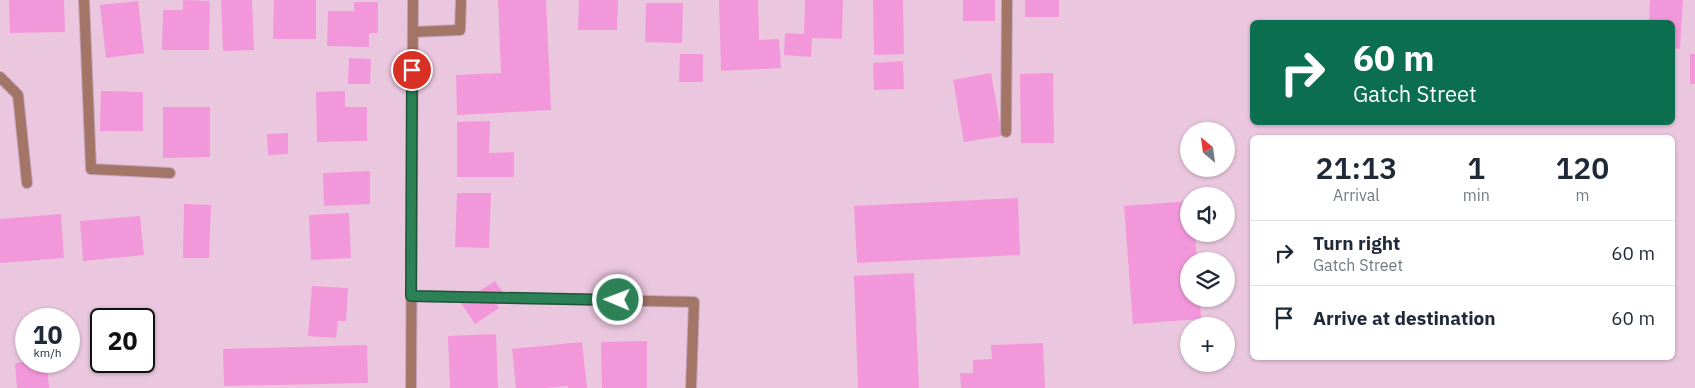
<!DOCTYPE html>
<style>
:root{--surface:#fff;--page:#f6f6f7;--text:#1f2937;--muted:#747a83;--line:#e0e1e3}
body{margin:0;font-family:"IBM Plex Sans",sans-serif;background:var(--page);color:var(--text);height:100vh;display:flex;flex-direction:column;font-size:19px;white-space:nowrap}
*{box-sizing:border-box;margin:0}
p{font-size:16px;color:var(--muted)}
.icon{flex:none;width:28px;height:28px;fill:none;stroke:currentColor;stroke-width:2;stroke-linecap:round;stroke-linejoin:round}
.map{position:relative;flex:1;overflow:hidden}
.details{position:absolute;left:1250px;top:135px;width:425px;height:225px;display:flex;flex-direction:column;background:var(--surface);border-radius:8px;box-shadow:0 1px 4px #0004}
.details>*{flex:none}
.hud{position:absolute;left:1250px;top:20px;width:425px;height:105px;border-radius:8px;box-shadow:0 1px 4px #0004;background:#0b6e4f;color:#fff;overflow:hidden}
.needle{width:32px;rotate:331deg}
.tools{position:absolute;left:1180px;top:122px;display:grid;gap:10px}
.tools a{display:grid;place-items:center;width:55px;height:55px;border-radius:50%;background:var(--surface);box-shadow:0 1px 4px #0004;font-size:25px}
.speed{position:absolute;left:15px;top:308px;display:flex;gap:10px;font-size:25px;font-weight:700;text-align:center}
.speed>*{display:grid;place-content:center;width:65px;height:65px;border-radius:50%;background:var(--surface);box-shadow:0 1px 4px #0004;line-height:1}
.speed small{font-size:12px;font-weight:400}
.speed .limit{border:2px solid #111;border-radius:8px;background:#fff;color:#111}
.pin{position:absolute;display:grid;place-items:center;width:42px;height:42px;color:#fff;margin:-21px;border:2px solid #fff;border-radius:50%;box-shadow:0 1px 5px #0007}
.me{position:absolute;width:55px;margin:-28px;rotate:271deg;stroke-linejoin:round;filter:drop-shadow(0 0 4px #0008)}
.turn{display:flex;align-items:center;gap:18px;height:105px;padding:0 20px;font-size:22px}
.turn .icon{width:65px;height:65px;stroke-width:2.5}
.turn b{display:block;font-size:35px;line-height:42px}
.eta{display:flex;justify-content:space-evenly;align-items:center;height:85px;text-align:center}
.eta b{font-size:30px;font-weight:600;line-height:35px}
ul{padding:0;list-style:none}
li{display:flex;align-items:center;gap:15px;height:65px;padding:0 20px;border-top:1px solid var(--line)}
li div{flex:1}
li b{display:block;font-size:19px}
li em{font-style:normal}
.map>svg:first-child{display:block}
.building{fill:#f397db}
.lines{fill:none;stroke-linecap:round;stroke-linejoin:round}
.lane-casing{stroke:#c5a6bb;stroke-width:12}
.street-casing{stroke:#c5a6bb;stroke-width:12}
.lane{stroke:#a37567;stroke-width:10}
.street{stroke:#a37567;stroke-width:10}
.route-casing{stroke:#1d5438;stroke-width:12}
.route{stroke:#2c8256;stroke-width:9}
</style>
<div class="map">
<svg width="1695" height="388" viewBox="0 0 1695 388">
<rect width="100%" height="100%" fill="#eac7df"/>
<!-- building -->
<g class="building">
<polygon points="9,0 64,0 65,32 10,33"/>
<polygon points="183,0 210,1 209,50 162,50 163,10 183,10"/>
<polygon points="221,0 252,0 254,50 223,51"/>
<polygon points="274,0 316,0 316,39 273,39"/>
<polygon points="498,0 546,0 551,110 457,115 456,75 501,73"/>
<polygon points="579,0 618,0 617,30 578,30"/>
<polygon points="719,0 758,0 759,40 779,39 781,68 721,71"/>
<polygon points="805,0 843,0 842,39 812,38 811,57 784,55 785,33 804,34"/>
<polygon points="873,0 903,0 904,54 874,55"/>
<rect x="963" y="0" width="32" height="21"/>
<rect x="1025" y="0" width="34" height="17"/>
<polygon points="1650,0 1683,0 1680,49 1672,48 1672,22 1649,22"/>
<polygon points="138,1 144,53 106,58 100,5"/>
<polygon points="354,2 378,2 378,33 369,33 369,47 327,46 328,11 354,11"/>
<polygon points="646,3 683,3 682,43 645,42"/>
<polygon points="680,54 703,54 703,82 679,82"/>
<rect x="1690" y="54" width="5" height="30"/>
<polygon points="349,58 371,59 370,84 348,84"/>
<polygon points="903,61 904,89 874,90 873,63"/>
<polygon points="991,73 1002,136 964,142 953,80"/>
<polygon points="1053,73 1054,143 1021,143 1020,74"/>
<polygon points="101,91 143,92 143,131 100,131"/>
<polygon points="345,91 345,107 367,107 367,141 317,142 316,92"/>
<polygon points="163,107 210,107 210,157 163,158"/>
<polygon points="490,121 489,153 514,152 514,177 457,177 457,122"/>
<polygon points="288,133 288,154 268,155 267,134"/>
<polygon points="370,171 370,204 324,206 323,173"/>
<polygon points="457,193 491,193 489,248 455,247"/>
<polygon points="1018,198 1020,255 857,263 854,206"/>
<polygon points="1189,201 1189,234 1195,234 1197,261 1189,261 1189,299 1200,299 1201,319 1133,324 1124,206"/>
<polygon points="184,204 211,205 209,258 183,258"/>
<polygon points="349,213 351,258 311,260 309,215"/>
<polygon points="61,214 64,258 0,263 0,219"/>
<polygon points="140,216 144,255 83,261 80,221"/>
<polygon points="914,273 919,388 858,388 854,276"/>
<polygon points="495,281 506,297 496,303 499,308 475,324 461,303"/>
<polygon points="312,286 348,288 346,321 338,321 336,338 308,336"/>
<polygon points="496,334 498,388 450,388 448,336"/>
<polygon points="647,341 647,388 602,388 601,342"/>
<polygon points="582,342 587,388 568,388 568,386 546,388 516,388 512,349"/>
<polygon points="1043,343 1045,388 961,388 960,373 973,373 973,360 992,359 991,345"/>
<polygon points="367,345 368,383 224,386 223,349"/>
<polygon points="34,361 47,361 49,388 17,388 15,363"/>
</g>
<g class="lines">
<defs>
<g id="lane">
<polyline points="84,0 91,169 170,173"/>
<polyline points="413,32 460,30 461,0"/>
<polyline points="0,77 18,95 27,183"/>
<polyline points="1006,132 1007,0"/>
<polyline points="411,296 694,302 691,388"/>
</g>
<polyline id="street" points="411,388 413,0"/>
</defs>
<!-- lane casing -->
<use href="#lane" class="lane-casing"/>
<!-- street casing -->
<use href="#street" class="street-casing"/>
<!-- lane -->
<use href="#lane" class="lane"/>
<!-- street -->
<use href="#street" class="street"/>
</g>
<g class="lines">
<defs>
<polyline id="route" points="412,70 411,296 618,300"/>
</defs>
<!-- route casing -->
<use href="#route" class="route-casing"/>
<!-- route -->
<use href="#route" class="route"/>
</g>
</svg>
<div class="tools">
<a><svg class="needle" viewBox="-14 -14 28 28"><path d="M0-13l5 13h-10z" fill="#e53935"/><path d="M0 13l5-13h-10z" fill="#747a83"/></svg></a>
<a><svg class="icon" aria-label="sound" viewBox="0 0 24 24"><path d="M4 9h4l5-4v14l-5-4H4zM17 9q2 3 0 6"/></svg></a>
<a><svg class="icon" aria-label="layers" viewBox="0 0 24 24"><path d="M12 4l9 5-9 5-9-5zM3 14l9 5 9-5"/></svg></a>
<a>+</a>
</div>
<div class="speed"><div>10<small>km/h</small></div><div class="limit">20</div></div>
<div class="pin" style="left:412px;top:70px;background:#d93025"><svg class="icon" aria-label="arrive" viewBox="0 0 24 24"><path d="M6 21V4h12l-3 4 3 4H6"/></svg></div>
<svg class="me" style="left:618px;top:300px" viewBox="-20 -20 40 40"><circle r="17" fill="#2c8256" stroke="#fff" stroke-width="3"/><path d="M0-11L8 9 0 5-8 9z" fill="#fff"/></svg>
<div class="hud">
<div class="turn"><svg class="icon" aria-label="right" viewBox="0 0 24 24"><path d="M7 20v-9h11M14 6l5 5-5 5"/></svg><div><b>60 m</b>Gatch Street</div></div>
</div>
<section class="details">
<div class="eta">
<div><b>21:13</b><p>Arrival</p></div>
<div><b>1</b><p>min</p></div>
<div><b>120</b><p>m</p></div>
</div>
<ul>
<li><svg class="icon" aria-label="right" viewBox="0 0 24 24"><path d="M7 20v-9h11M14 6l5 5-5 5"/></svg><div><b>Turn right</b><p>Gatch Street</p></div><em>60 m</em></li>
<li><svg class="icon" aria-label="arrive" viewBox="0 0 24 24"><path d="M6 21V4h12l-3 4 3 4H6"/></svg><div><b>Arrive at destination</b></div><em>60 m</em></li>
</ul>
</section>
</div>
